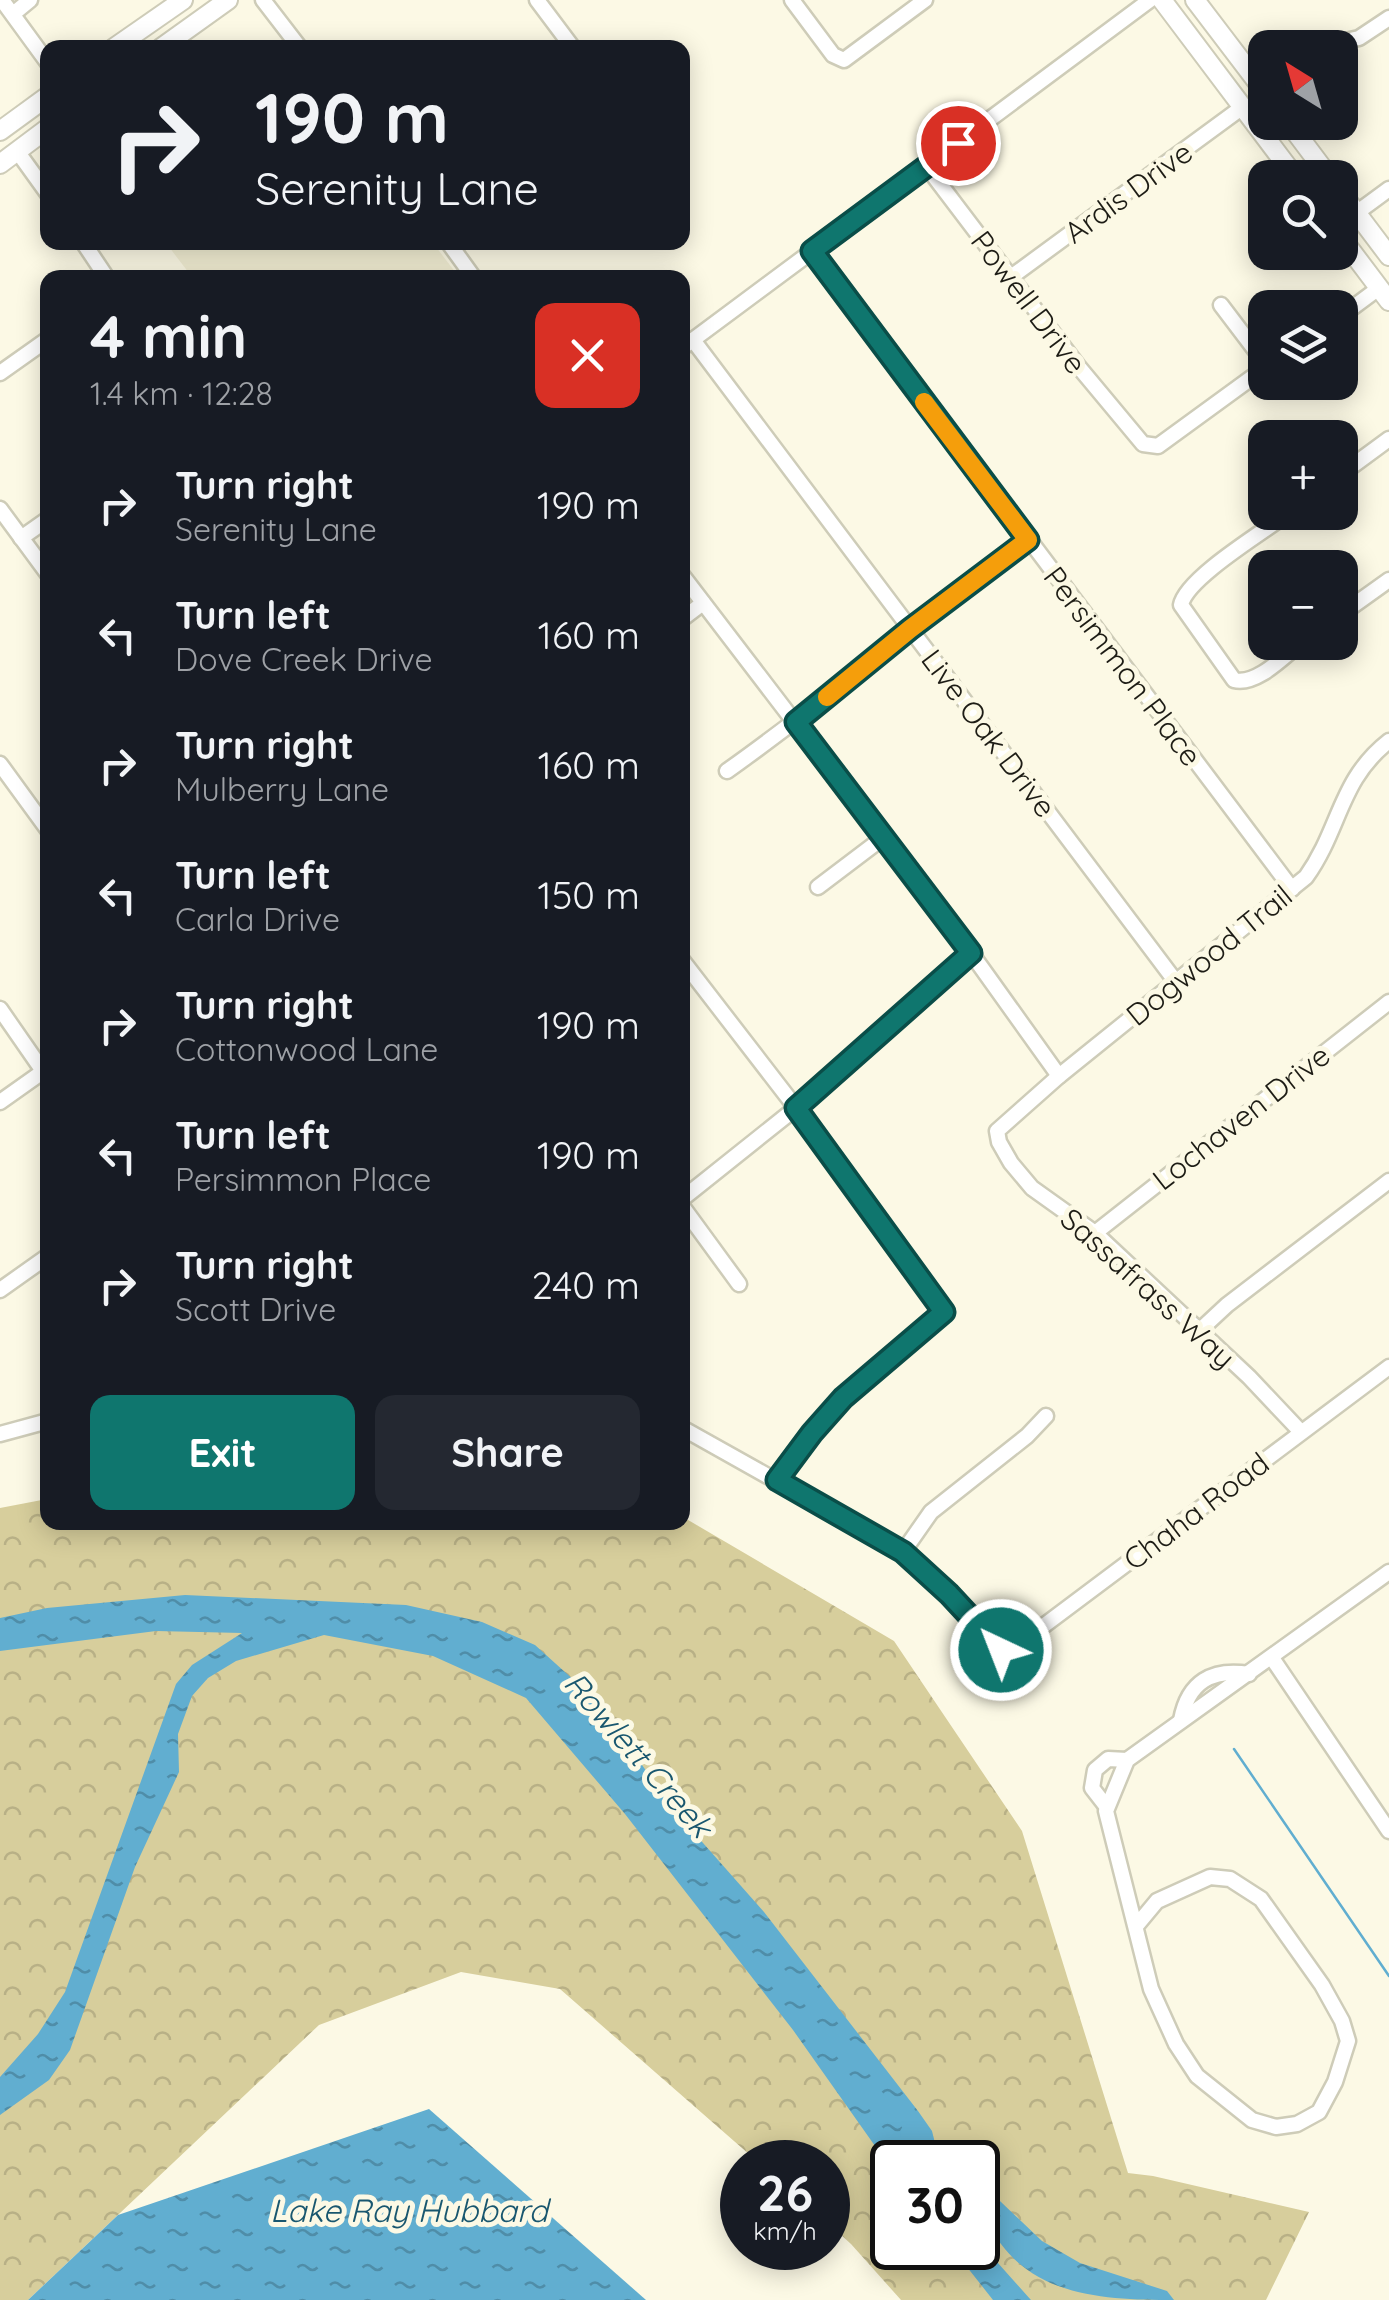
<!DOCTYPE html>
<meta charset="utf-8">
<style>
:root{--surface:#171b24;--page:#242831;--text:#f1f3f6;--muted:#9ea1a6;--accent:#0f766e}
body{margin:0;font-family:Quicksand,sans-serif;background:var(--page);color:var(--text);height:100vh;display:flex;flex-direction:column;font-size:38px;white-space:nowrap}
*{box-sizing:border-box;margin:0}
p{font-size:32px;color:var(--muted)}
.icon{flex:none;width:55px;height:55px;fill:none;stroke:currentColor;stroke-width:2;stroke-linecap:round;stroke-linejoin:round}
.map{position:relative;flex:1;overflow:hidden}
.drawer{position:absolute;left:40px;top:270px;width:650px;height:1260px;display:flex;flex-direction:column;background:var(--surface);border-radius:20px;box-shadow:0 5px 25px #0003}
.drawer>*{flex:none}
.guide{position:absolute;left:40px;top:40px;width:650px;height:210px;border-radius:20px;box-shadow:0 5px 25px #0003;background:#171b24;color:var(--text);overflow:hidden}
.needle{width:65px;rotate:323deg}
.fabs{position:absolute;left:1248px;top:30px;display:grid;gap:20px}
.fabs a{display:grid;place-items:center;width:110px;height:110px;border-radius:20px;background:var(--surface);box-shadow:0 5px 25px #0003;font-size:50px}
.speed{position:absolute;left:720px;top:2140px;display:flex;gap:20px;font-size:50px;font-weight:700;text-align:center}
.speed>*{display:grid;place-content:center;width:130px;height:130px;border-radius:50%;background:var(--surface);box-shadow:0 5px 25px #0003;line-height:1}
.speed small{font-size:25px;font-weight:400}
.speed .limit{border:5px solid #111;border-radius:15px;background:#fff;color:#111}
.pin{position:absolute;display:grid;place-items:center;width:85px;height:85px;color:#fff;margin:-42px;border:5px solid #fff;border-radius:50%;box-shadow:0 2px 10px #0007}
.me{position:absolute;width:110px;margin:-55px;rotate:317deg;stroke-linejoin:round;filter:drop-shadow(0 0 8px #0008)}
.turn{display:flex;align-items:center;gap:35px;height:210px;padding:0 50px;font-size:45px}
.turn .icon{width:130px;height:130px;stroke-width:2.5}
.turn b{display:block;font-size:70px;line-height:85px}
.round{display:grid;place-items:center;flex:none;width:105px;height:105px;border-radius:20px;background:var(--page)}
.headline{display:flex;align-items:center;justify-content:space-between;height:170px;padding:0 50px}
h1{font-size:60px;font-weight:700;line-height:75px}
.cta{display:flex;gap:20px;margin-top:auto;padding:20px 50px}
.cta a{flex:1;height:115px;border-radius:20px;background:var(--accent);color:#fff;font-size:40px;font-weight:700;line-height:115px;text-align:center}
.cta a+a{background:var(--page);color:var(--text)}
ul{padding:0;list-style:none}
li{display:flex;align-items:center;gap:30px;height:130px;padding:0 50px}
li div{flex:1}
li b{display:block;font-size:38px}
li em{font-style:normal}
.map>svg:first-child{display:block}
.built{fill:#f1edd2}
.forest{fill:url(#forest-crowns);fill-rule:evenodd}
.water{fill:url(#water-ripples)}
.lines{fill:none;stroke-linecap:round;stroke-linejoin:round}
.stream{stroke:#61aed0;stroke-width:2.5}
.river{stroke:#61aed0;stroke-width:18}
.minor-casing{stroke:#ceccb8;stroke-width:19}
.major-casing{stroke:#ceccb8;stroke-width:22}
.minor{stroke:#fff;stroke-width:14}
.major{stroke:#fff;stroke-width:18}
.route-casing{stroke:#0a4d48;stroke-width:25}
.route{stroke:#0f766e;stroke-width:18}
.slow{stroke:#f59e0b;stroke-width:18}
.labels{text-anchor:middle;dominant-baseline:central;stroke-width:10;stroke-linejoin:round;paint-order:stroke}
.street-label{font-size:30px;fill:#1d1c15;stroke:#fcf9e5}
.water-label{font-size:32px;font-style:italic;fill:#19576f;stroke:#fcf9e5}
</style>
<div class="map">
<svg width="1389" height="2300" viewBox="0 0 1389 2300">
<defs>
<pattern id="forest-crowns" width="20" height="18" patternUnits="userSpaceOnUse" patternTransform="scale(2.5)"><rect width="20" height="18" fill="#d7ce9c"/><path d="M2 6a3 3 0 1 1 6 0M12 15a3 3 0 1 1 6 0" fill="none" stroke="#b8b086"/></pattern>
<pattern id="water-ripples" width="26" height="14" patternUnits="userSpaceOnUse" patternTransform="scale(2.5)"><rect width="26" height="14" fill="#61aed0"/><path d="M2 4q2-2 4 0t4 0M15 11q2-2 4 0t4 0" fill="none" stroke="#4f8da8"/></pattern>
</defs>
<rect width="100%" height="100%" fill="#fcf9e5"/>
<!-- built -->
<polygon class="built" points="166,243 433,243 459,277 192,277"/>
<!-- forest -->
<path class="forest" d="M47,1499L48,1522H682L683,1517L894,1641L1022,1831L1128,2173L1153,2176L1309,2212L1266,2300H901L851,2244L828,2223V2162H758L560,1989L461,1972L319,2025L28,2300H0V1508ZM892,2162H978V2248H892Z"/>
<!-- water -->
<g class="water">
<polygon points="185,1595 406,1605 482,1622 535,1645 597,1701 673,1809 764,1912 918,2111 932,2131 935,2143 961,2162 934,2162 920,2148 920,2162 892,2162 892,2170 793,2030 625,1814 526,1698 433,1656 324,1635 236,1661 208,1678 192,1696 178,1734 179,1772 135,1867 70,2050 49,2080 0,2115 0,2077 38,2034 65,1992 176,1684 192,1665 242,1633 156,1631 0,1651 0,1618 47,1608"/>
<polygon points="429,2109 646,2300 28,2300 118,2215"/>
<path d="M978,2180L1042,2241L1080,2263L1167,2291L1174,2300C1112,2300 1041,2298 1001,2244C982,2220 977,2210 978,2180Z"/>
<polygon points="978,2232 989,2253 1031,2300 993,2300 952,2248 978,2248"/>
</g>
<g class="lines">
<!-- stream -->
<polyline class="stream" points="1234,1749 1389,1976"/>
<!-- river -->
<polyline class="river" points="909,2133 923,2162"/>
<defs>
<g id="minor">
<polyline points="2,0 48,63"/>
<polyline points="263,0 300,48"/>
<polyline points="537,0 573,48"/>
<polyline points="792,0 833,55 844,60 925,0"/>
<polyline points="13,14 30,0"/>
<polyline points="1313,48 1359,38 1389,18"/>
<polyline points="17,151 48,194"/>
<polyline points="927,167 1078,366 1143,444 1158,446 1265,368"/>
<polyline points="1340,225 1389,189"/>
<polyline points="83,242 107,278"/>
<polyline points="448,242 474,278"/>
<polyline points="812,251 1292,889"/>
<polyline points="1011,277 1244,106"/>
<polyline points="1221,305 1265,363"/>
<polyline points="1340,317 1379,288"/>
<polyline points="693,340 1176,982"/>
<polyline points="682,348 1150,0"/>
<polyline points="0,373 48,339"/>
<polyline points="1340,475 1389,439"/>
<polyline points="0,509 48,574"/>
<path d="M1290,512C1265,531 1186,578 1181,605L1234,680C1257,686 1285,655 1302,642"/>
<polyline points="21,538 48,519"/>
<polyline points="682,575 971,953 1059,1076"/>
<polyline points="1340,615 1389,580"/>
<polyline points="682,619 703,603"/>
<polyline points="0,764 48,830"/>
<path d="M727,771C830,698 927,616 1028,540"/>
<polyline points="818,887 884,837"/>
<polyline points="682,960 837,1161 944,1312 843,1398 812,1433 777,1480"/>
<polyline points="0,1009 43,1071"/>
<polyline points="0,1102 48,1068"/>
<polyline points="682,1199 796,1108 971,953"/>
<polyline points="682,1206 739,1284"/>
<polyline points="1095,1233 1389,1002"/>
<polyline points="0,1290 48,1256"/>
<polyline points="1198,1332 1227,1305 1389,1181"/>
<polyline points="682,1428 903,1552 949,1594 975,1622 988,1644 1001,1650 1026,1639 1389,1367"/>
<path d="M1301,1432L1249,1377L1095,1233L1032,1188L1011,1163L999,1142L997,1131L1059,1076L1306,877C1341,828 1339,780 1389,741"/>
<polyline points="0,1434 48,1421"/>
<polyline points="903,1552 931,1512 1027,1436 1046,1416"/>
<polyline points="1272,1658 1389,1831"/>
<path d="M1181,1720C1188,1682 1212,1668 1249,1674"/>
<polyline points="1106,1806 1092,1788 1095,1770 1108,1759 1127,1760"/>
<polyline points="1137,1925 1157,1901 1210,1877 1230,1879 1261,1899 1322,1985 1342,2021 1348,2041 1335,2082 1319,2112 1297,2124 1276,2127 1252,2120 1197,2076 1176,2044 1151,1989 1106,1811 1127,1760 1389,1572"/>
</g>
<g id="major">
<polyline points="1162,0 1296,178"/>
<polyline points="1195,0 1265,92"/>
<polyline points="114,48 183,0"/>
<polyline points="161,48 228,0"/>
<polyline points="1288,122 1330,178"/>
<polyline points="0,131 48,96"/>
<polyline points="0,164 48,128"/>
<polyline points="1340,191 1389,256"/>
<polyline points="1340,236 1389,301"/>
</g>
</defs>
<!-- minor casing -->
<use href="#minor" class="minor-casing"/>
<!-- major casing -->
<use href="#major" class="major-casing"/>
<!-- minor -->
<use href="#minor" class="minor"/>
<!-- major -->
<use href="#major" class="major"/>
</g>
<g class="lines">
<defs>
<polyline id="route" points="958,143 812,251 1028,540 910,629 796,722 971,953 796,1108 944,1312 843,1398 812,1433 777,1480 903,1552 949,1594 975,1622 988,1644 1001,1650"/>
</defs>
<!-- route casing -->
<use href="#route" class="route-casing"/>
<!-- route -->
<use href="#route" class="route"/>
<!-- slow -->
<polyline class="slow" points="827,697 910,629 1028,540 924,402"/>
</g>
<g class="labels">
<!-- street labels -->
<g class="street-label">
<text transform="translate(1128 192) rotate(-36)">Ardis Drive</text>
<text transform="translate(1029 302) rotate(53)">Powell Drive</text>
<text transform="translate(1123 666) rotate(53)">Persimmon Place</text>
<text transform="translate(989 733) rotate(53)">Live Oak Drive</text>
<text transform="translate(1209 955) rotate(-39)">Dogwood Trail</text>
<text transform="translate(1241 1117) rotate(-38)">Lochaven Drive</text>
<text transform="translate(1148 1288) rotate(42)">Sassafrass Way</text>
<text transform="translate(1196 1511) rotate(-37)">Chaha Road</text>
</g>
<!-- water labels -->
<g class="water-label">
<text transform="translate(639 1754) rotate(49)">Rowlett Creek</text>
<text x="409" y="2210">Lake Ray Hubbard</text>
</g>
</g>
</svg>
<div class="fabs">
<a><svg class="needle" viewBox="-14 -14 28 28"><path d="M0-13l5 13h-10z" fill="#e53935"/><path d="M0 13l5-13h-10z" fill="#9ea1a6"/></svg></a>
<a><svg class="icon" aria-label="search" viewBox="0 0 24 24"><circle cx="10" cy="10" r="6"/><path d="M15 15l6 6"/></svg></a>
<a><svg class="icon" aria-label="layers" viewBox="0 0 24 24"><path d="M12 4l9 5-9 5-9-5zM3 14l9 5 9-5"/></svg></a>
<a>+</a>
<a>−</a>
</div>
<div class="speed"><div>26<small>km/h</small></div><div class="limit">30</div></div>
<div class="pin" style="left:958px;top:143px;background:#d93025"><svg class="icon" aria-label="arrive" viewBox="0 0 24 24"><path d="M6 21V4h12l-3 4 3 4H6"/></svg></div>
<svg class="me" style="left:1001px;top:1650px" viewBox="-20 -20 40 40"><circle r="17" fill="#0f766e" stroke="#fff" stroke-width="3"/><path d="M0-11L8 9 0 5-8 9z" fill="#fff"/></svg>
<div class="guide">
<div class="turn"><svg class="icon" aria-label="right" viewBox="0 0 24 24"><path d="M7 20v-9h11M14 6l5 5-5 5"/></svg><div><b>190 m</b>Serenity Lane</div></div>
</div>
<section class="drawer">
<div class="headline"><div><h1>4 min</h1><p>1.4 km · 12:28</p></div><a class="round" style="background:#d93025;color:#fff"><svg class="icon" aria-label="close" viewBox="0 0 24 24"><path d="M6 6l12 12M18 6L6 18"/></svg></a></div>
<ul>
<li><svg class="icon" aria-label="right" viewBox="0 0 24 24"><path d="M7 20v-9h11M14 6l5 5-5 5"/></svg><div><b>Turn right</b><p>Serenity Lane</p></div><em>190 m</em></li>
<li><svg class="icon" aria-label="left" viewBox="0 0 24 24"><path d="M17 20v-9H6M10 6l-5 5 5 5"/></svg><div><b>Turn left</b><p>Dove Creek Drive</p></div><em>160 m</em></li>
<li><svg class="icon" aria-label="right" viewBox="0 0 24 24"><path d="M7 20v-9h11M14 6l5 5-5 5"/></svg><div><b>Turn right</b><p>Mulberry Lane</p></div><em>160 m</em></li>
<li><svg class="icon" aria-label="left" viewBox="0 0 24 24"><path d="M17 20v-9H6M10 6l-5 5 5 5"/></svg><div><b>Turn left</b><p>Carla Drive</p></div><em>150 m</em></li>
<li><svg class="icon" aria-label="right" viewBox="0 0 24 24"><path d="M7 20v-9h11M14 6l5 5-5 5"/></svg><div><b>Turn right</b><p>Cottonwood Lane</p></div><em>190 m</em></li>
<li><svg class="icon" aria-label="left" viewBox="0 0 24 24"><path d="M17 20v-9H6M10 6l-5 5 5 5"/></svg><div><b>Turn left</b><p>Persimmon Place</p></div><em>190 m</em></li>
<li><svg class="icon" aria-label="right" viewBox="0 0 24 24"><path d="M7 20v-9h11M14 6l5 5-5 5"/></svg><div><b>Turn right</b><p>Scott Drive</p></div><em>240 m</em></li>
</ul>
<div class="cta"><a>Exit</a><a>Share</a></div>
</section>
</div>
